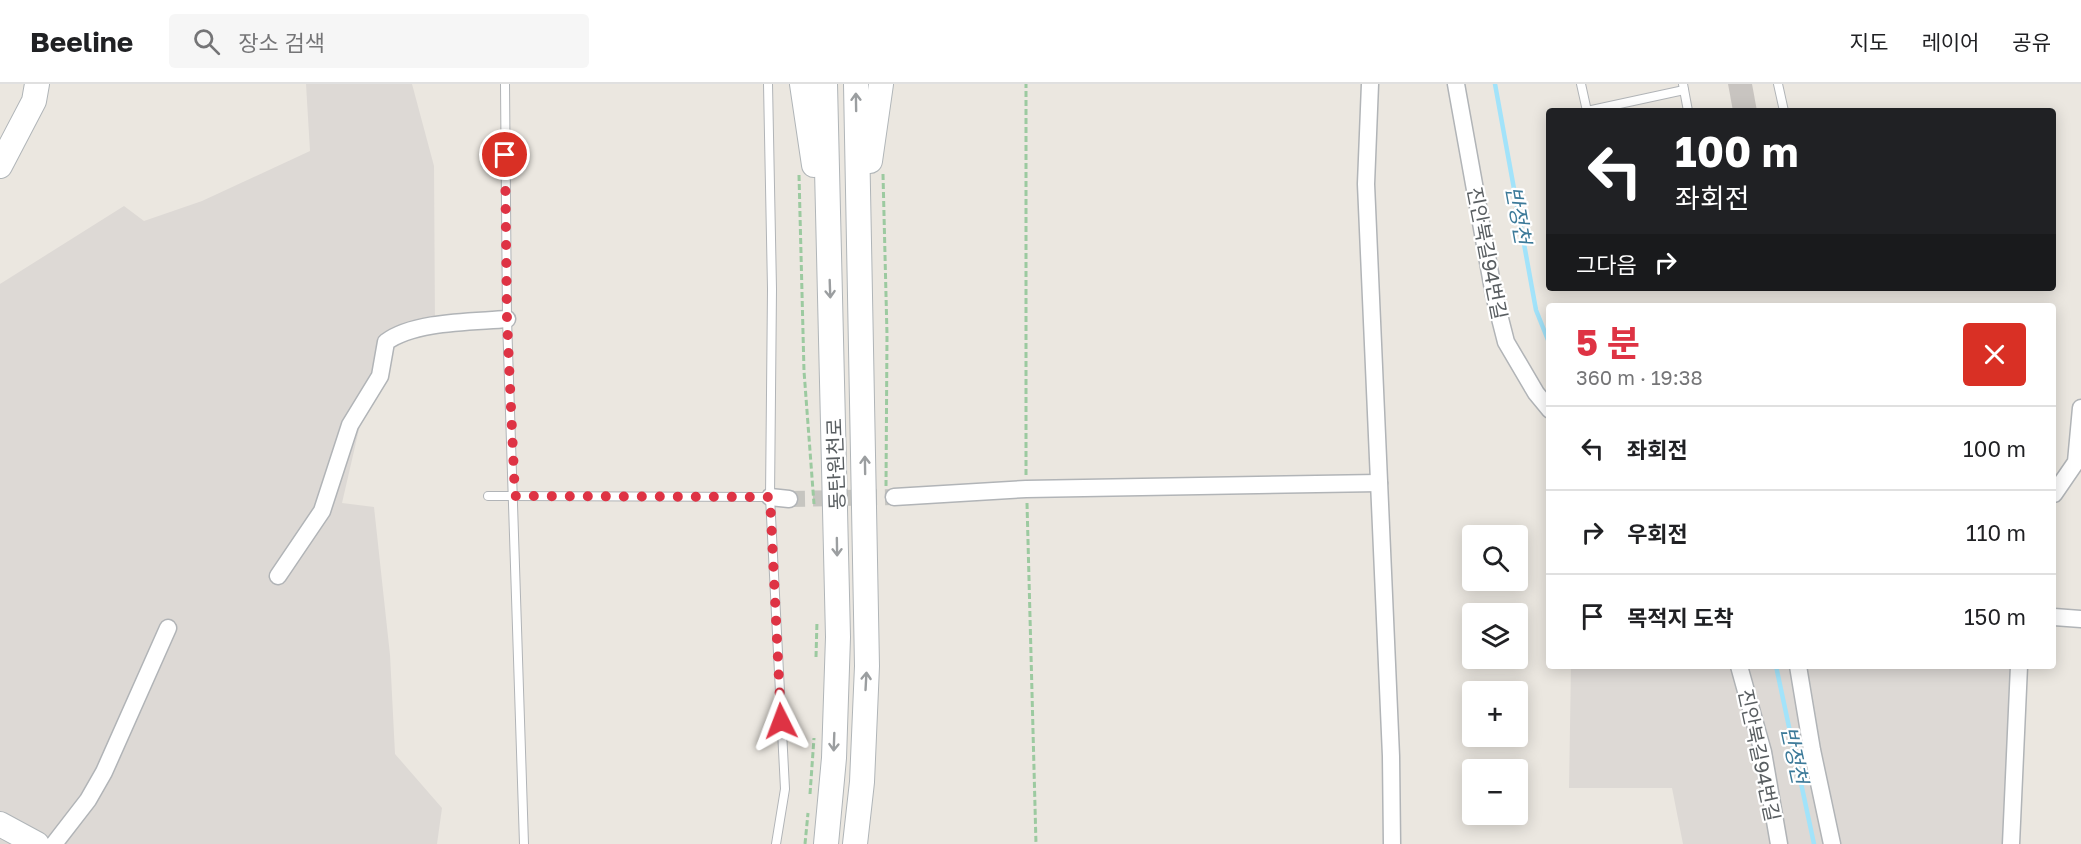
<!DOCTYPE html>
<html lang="ko">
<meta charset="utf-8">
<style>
:root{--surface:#fff;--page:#f6f6f6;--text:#202124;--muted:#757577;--line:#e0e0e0;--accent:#de3344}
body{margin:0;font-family:"Golos Text","Noto Sans KR",sans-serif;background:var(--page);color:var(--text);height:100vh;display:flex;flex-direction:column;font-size:22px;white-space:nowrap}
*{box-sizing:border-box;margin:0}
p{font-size:20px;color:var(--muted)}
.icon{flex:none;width:33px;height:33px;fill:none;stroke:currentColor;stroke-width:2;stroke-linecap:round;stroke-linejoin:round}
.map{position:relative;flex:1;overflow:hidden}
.drawer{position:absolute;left:1546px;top:219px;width:510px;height:366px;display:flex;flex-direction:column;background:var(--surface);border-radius:6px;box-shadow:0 3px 15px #0003}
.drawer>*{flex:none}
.guide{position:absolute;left:1546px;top:24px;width:510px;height:183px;border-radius:6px;box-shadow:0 3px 15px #0003;background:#202124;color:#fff;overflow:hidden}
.buttons{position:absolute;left:1462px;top:441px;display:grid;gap:12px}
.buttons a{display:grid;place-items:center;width:66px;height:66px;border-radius:6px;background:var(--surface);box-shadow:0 3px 15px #0003;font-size:30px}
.pin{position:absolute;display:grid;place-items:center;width:51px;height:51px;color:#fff;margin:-26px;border:3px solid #fff;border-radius:50%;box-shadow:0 2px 6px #0007}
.me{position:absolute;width:66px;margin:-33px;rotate:357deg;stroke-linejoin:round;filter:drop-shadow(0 0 4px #0008)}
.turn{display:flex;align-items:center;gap:21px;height:126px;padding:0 30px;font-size:27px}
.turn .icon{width:78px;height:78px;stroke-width:2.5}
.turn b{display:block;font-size:42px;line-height:51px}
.then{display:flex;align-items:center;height:57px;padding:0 30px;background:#0003;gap:12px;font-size:22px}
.round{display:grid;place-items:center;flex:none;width:63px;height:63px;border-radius:6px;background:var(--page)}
.summary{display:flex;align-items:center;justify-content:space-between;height:102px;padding:0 30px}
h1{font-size:36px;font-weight:700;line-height:45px;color:var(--accent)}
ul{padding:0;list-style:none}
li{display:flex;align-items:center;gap:18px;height:84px;padding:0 30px;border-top:2px solid var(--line)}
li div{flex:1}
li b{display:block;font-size:22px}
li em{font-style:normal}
header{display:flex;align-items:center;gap:36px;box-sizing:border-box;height:84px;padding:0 30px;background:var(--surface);border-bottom:2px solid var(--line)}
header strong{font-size:28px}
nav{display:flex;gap:33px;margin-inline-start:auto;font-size:21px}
.search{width:420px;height:54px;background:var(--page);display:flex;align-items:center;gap:15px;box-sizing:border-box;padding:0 21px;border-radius:6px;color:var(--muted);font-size:22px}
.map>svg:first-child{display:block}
.industrial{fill:#ddd9d5}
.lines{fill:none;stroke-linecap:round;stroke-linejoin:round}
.stream{stroke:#a2e3fa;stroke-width:4.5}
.building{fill:#c8c4c0}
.street-tunnel{stroke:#c6c5c0;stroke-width:16;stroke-dasharray:16 8;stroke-linecap:butt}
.lane-casing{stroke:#b1b4b7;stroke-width:10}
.street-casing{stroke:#b1b4b7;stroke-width:19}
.secondary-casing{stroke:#b0b5b8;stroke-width:26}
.path{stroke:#9ccaa0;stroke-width:3;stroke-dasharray:6 3;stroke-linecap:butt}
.lane{stroke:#fff;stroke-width:8}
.street{stroke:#fff;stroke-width:16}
.secondary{stroke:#fff;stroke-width:24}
.oneway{stroke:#9b9ea0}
.route{stroke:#de3344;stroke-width:10;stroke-dasharray:0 18}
.labels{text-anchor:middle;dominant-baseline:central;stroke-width:4.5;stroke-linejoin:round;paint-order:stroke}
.street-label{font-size:20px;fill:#595e61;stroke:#fff}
.water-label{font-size:21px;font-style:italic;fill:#3c7a99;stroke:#fff}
</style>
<header>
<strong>Beeline</strong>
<div class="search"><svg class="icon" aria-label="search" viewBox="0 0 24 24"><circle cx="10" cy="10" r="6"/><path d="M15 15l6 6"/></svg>장소 검색</div>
<nav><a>지도</a><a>레이어</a><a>공유</a></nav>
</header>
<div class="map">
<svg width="2081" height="760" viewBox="0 0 2081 760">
<rect width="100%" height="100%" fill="#ebe7e0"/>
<!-- industrial -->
<g class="industrial">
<polygon points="306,0 412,0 434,82 435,242 382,264 360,341 342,419 374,423 390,571 395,670 442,724 437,760 0,760 0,200 124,122 144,137 202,117 310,67"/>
<polygon points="1571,582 2026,582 2019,760 1683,760 1672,704 1569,704"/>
</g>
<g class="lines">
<!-- stream -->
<g class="stream">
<polyline points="1495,0 1536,226 1550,261"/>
<polyline points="1776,582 1814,760"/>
</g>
</g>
<!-- building -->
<polygon class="building" points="1728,0 1752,0 1757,27 1733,27"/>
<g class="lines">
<!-- street-tunnel -->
<polyline class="street-tunnel" points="789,415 894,413"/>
<defs>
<g id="lane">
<polyline points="505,0 507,235 524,760"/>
<polyline points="768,0 772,205 770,413 785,705 776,760"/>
<polyline points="1581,0 1587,27"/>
<polyline points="1683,0 1688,27"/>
<polyline points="1778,0 1784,27"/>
<polyline points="1587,27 1684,6"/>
<polyline points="488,412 770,413"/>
</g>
<g id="street">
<polyline points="1370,0 1366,100 1391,672 1392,760"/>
<polyline points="1456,0 1494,211 1506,258 1536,309 1550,326"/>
<polyline points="2054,410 2076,378 2081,324"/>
<polyline points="770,413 789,415"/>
<polyline points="894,413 1026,405 1379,399"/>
<path d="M278,492L322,427L350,341L380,292L386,258C414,237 472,238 507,235"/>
<polyline points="2054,533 2081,535"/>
<polyline points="1739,582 1763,668 1779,760"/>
<polyline points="1798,582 1812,666 1832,760"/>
<polyline points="54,760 88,716 104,688 168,544"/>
<polyline points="2011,760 2019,582"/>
</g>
<g id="secondary">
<polyline points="802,0 814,81"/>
<polyline points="825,0 838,553 834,674 826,760"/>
<polyline points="870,77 881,0"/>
<polyline points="0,82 34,17 37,0"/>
<polyline points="0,740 37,760"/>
<polyline points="855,760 862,698 867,582 856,0"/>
</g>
</defs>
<!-- lane casing -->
<use href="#lane" class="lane-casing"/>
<!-- street casing -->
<use href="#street" class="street-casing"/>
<!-- secondary casing -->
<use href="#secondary" class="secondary-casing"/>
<!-- path -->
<g class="path">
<polyline points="883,90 887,251 886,402"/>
<polyline points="799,91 804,287 814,420"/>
<polyline points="1026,391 1026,0"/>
<polyline points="1027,419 1036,760"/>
<polyline points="816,573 817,537"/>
<polyline points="810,710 814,654"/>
<polyline points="805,760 808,729"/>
</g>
<!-- lane -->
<use href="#lane" class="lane"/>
<!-- street -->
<use href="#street" class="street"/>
<!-- secondary -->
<use href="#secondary" class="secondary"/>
</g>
<!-- one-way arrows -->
<defs><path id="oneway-shaft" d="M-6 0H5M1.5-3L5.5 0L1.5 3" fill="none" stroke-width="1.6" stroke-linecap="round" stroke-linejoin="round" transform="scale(1.5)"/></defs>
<g class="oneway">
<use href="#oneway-shaft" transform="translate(856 18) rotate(-91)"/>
<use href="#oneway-shaft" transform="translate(830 205) rotate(88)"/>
<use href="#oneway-shaft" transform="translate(865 381) rotate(-91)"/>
<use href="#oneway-shaft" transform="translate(837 463) rotate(89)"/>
<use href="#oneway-shaft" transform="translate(866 597) rotate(-87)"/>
<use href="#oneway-shaft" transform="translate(834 658) rotate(92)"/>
</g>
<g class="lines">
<!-- route -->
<polyline class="route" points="505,71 507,235 515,412 770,413 781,637"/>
</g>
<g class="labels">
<!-- street labels -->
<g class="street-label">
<text transform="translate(1488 169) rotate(79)">진안북길94번길</text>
<text transform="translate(835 380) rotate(-92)">동탄원천로</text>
<text transform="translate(1760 671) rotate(78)">진안북길94번길</text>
</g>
<!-- water labels -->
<g class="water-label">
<text transform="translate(1519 131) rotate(80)">반정천</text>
<text transform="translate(1795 671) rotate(78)">반정천</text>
</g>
</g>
</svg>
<div class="buttons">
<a><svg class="icon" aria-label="search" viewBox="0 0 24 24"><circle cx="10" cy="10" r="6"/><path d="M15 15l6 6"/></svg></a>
<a><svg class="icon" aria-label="layers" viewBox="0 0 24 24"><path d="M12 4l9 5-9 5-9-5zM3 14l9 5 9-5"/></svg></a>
<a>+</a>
<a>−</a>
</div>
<div class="pin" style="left:505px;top:71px;background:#d93025"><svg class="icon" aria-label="arrive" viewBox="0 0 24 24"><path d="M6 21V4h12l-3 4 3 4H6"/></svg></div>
<svg class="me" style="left:781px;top:637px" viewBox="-20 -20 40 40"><path d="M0-17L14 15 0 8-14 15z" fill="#de3344" stroke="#fff" stroke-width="4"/></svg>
<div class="guide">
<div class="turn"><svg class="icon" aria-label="left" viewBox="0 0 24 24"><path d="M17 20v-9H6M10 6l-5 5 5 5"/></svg><div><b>100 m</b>좌회전</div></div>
<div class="then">그다음<svg class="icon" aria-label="right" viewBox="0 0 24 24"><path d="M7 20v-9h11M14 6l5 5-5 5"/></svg></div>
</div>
<section class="drawer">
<div class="summary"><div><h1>5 분</h1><p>360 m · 19:38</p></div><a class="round" style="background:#d93025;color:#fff"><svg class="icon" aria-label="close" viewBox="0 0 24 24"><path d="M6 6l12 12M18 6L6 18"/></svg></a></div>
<ul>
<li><svg class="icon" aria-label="left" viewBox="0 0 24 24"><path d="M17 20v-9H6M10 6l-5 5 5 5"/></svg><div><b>좌회전</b></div><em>100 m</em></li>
<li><svg class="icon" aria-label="right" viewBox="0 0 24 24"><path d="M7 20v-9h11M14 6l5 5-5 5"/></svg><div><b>우회전</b></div><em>110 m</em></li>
<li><svg class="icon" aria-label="arrive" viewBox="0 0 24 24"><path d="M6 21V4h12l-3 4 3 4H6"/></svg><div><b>목적지 도착</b></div><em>150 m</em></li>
</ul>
</section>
</div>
